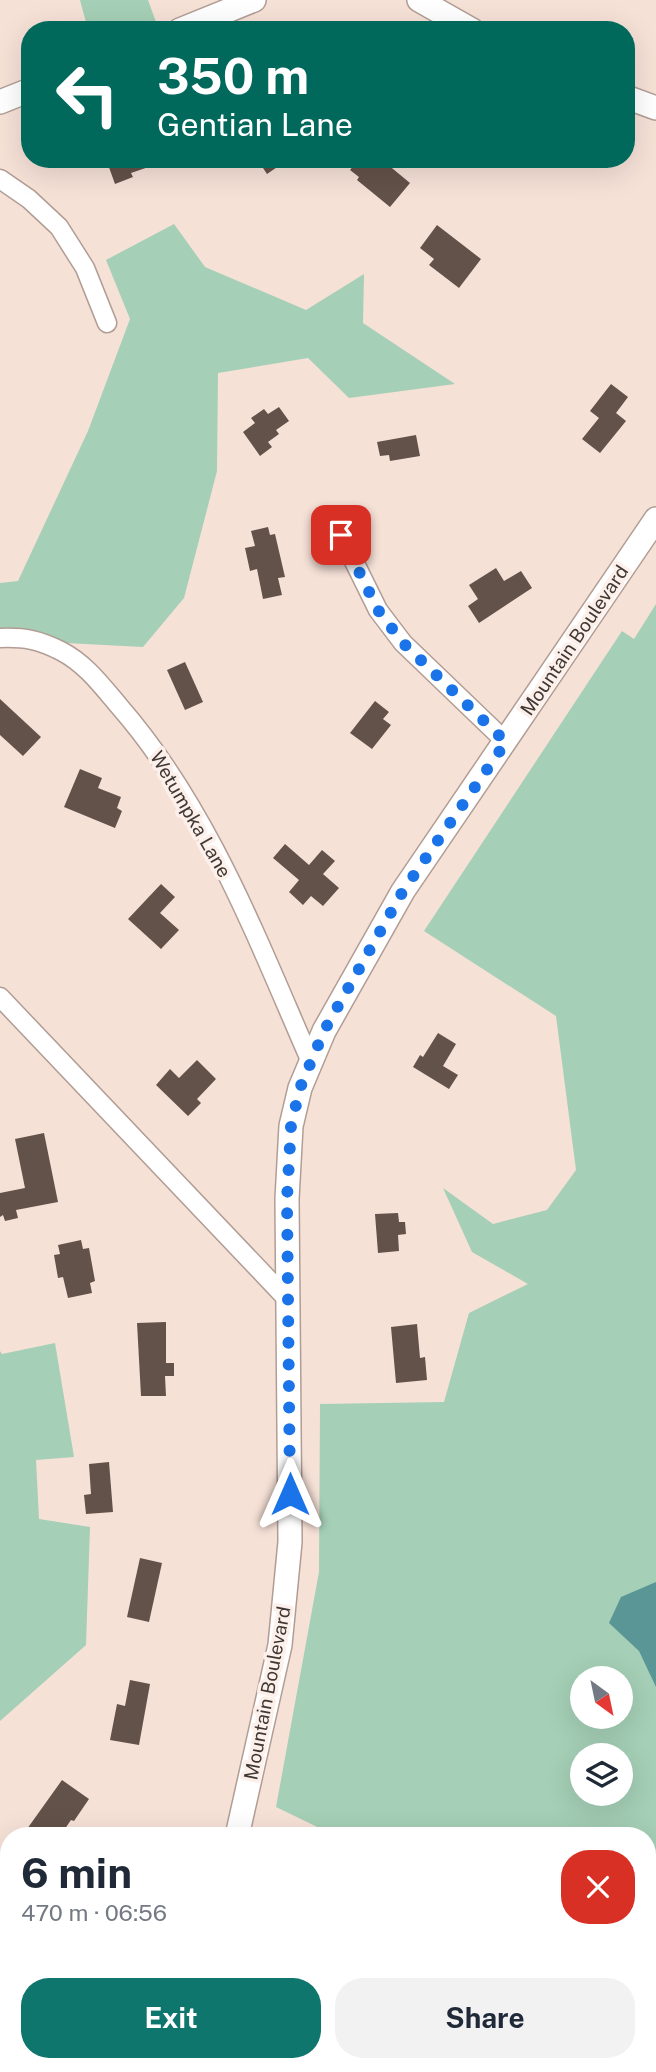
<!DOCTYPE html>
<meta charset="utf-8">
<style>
:root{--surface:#fff;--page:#f2f2f3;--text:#1f2937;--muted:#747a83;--accent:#0f766e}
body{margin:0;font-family:"Public Sans",sans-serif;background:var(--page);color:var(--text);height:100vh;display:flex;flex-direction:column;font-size:26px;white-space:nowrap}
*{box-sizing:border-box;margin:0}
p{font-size:23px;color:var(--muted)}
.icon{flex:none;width:38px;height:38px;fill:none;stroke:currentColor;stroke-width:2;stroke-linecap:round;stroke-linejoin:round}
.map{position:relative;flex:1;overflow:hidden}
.sheet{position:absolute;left:0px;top:1827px;width:656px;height:245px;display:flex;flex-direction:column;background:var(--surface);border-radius:28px 28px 0 0;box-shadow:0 7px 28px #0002}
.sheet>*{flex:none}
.hud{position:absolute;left:21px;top:21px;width:614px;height:147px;border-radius:28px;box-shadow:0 7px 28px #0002;background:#00695c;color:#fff;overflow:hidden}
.needle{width:46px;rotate:147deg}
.buttons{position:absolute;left:570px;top:1666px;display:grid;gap:14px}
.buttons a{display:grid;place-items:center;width:63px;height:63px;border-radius:50%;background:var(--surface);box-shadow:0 7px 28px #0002;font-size:35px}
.pin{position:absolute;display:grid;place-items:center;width:60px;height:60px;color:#fff;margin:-30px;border-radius:14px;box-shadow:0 4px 10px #0006}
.me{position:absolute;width:77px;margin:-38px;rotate:0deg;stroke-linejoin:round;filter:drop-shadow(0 0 5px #0008)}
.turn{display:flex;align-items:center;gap:24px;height:147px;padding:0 21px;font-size:32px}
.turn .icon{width:91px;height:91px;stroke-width:2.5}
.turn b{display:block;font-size:49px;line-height:60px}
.round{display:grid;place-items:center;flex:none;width:74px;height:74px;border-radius:28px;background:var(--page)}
.headline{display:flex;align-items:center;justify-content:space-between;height:119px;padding:0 21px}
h1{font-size:42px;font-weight:700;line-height:52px}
.action{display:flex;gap:14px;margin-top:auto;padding:14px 21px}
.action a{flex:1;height:80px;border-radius:28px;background:var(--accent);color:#fff;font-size:28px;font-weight:700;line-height:80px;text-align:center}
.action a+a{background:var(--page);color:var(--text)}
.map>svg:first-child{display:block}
.green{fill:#a5cfb6;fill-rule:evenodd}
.water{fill:#5a9695}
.building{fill:#635249}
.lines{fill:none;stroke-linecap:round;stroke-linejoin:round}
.street-casing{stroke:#b19d94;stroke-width:21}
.secondary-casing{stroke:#b19d94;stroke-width:26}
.street{stroke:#fff;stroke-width:18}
.secondary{stroke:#fff;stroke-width:23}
.route{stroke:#1a73e8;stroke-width:12;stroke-dasharray:0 21.6}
.labels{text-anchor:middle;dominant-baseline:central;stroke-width:7;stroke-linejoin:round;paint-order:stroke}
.street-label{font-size:19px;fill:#403834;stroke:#fdf0ea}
</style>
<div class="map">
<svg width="656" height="2072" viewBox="0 0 656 2072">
<rect width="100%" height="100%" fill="#f6e1d7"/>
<!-- green -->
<g class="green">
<polygon points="80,0 148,0 156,22 133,30 88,30"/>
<polygon points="174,224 205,267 306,310 364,274 363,323 455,384 349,398 308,358 218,373 217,471 184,598 143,647 8,640 0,642 0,583 18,581 88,431 130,319 106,260"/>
<path d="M656,604V2072H458L463,2063H648V1836H336L276,1807L319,1572L320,1404L444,1402L469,1313L528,1284L472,1252L443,1188L493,1224L547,1210L576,1170L556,1016L424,931L622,631L634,639ZM583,1678H621V1717H583ZM583,1755H621V1794H583Z"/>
<polygon points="55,1343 74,1457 36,1460 39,1519 90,1527 86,1645 0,1721 0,1351 2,1354"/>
</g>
<!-- water -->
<polygon class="water" points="656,1582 656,1687 639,1651 609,1623 621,1597"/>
<!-- building -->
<g class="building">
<polygon points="106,159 165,159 166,161 131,173 133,177 115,184"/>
<polygon points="257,159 289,159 267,174"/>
<polygon points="359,159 381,159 410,183 390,207 357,180 359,177 350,170"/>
<polygon points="437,225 481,259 459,288 429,265 434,259 420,248"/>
<polygon points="611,384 628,397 616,413 626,421 600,453 582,439 599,418 590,411"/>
<polygon points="279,407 289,421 276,430 279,434 268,442 272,447 260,456 243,432 255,423 251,418 264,409 268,414"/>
<polygon points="416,435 420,456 390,461 389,455 380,456 377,442"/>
<polygon points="268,527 270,535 275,534 285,577 278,578 282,595 263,599 257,569 250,571 245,548 255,546 251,531"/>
<polygon points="496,568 504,581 521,571 532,588 479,623 468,606 478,599 469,585"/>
<polygon points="185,662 203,702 185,710 167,670"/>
<polygon points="0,699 41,737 23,756 0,735"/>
<polygon points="375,701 389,712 383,719 391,725 372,749 350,733"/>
<polygon points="80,769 102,778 98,788 121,797 117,808 122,811 115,828 64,807"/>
<polygon points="285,844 309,865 322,850 335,861 323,874 339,888 323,906 311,896 303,905 289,892 299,880 273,858"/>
<polygon points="161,884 175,897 160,913 179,930 161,949 128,919"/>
<polygon points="438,1033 456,1044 443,1066 458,1075 449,1089 413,1067 420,1055 423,1057"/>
<polygon points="197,1060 216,1079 197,1099 201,1103 188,1116 156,1085 170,1069 179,1078"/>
<polygon points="44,1133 58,1202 16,1210 18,1218 5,1221 3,1215 0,1217 0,1193 25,1188 15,1139"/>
<polygon points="398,1213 399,1222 405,1222 406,1234 398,1235 399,1251 378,1253 375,1214"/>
<polygon points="81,1240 83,1249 89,1248 95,1281 90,1283 92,1293 68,1298 63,1277 58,1278 54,1255 60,1254 58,1245"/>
<polygon points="166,1322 166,1363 174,1363 174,1376 165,1376 166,1396 141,1396 137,1323"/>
<polygon points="417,1324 420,1358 425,1357 427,1380 396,1383 391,1327"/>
<polygon points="109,1462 113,1512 86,1514 84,1495 91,1494 89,1464"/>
<polygon points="140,1558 162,1563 149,1622 127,1617"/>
<polygon points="130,1680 150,1684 139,1745 110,1740 117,1704 125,1706"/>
<polygon points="62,1780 89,1799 74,1821 71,1820 60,1836 22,1836"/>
</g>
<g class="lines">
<defs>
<g id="street">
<polyline points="0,179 29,199 59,227 85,268 107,323"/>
<polyline points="341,535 378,610 403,643 506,742"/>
<path d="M0,638C25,637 39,640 61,651C86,664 102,686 119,706C208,808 257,939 311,1062"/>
<polyline points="0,997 289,1301"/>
</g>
<g id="secondary">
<polyline points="419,0 472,30"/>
<polyline points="180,30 254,0"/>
<polyline points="626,97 656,108"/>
<polyline points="0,102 30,90"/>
<polyline points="237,1836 280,1645 290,1542 287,1199 291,1126 300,1088 324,1031 403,891 656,519"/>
<polyline points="96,2072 102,2063"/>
</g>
</defs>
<!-- street casing -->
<use href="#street" class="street-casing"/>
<!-- secondary casing -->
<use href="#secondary" class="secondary-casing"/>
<!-- street -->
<use href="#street" class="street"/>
<!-- secondary -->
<use href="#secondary" class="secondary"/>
</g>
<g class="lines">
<!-- route -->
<polyline class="route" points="290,1494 287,1199 291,1126 300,1088 324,1031 403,891 506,742 403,643 378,610 341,535"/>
</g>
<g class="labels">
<!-- street labels -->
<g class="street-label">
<text transform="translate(574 640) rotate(-56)">Mountain Boulevard</text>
<text transform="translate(191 814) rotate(60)">Wetumpka Lane</text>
<text transform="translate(267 1693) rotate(-79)">Mountain Boulevard</text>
</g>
</g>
</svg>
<div class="buttons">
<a><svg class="needle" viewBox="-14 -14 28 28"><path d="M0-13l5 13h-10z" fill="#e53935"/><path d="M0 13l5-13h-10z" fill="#747a83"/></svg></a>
<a><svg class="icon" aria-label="layers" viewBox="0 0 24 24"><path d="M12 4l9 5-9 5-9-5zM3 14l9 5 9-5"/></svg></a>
</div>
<div class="pin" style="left:341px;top:535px;background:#d93025"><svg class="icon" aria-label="arrive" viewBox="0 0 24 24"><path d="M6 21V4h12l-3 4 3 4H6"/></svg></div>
<svg class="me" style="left:290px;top:1494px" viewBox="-20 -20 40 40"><path d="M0-17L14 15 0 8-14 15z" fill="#1a73e8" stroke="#fff" stroke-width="4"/></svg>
<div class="hud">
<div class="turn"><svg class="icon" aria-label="left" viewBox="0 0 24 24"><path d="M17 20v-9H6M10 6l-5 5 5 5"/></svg><div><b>350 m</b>Gentian Lane</div></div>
</div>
<section class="sheet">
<div class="headline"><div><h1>6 min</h1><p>470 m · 06:56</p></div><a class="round" style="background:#d93025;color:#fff"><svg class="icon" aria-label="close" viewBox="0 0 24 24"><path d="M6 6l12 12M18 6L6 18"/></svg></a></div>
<div class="action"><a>Exit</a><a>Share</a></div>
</section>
</div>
